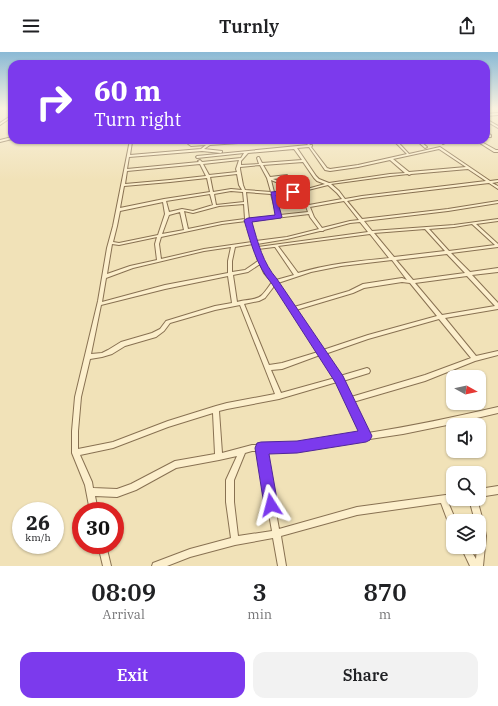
<!DOCTYPE html>
<style>
:root{--surface:#fff;--page:#f2f2f2;--text:#202124;--muted:#757577;--accent:#7c3aed}
body{margin:0;font-family:"IBM Plex Serif",serif;background:var(--page);color:var(--text);height:100vh;display:flex;flex-direction:column;font-size:15px;white-space:nowrap}
*{box-sizing:border-box;margin:0}
p{font-size:13px;color:var(--muted)}
.icon{flex:none;width:22px;height:22px;fill:none;stroke:currentColor;stroke-width:2;stroke-linecap:round;stroke-linejoin:round}
.map{position:relative;height:514px;overflow:hidden}
.side{display:flex;flex-direction:column;background:var(--surface);flex:1}
.side>*{flex:none}
.hud{position:absolute;left:8px;top:8px;width:482px;height:84px;border-radius:12px;box-shadow:0 1px 3px #0004;background:#7c3aed;color:#fff;overflow:hidden}
.needle{width:26px;rotate:98deg}
.controls{position:absolute;left:446px;top:318px;display:grid;gap:8px}
.controls a{display:grid;place-items:center;width:40px;height:40px;border-radius:8px;background:var(--surface);box-shadow:0 1px 3px #0004;font-size:20px}
.speed{position:absolute;left:12px;top:450px;display:flex;gap:8px;font-size:20px;font-weight:700;text-align:center}
.speed>*{display:grid;place-content:center;width:52px;height:52px;border-radius:50%;background:var(--surface);box-shadow:0 1px 3px #0004;line-height:1}
.speed small{font-size:10px;font-weight:400}
.speed .limit{border:6px solid #d22;background:#fff;color:#111}
.pin{position:absolute;display:grid;place-items:center;width:34px;height:34px;color:#fff;margin:-17px;border-radius:8px;box-shadow:0 2px 6px #0006}
.me{position:absolute;width:44px;margin:-22px;rotate:351deg;stroke-linejoin:round;filter:drop-shadow(0 0 3px #0008)}
.turn{display:flex;align-items:center;gap:14px;height:84px;padding:0 20px;font-size:18px}
.turn .icon{width:52px;height:52px;stroke-width:2.5}
.turn b{display:block;font-size:28px;line-height:34px}
.eta{display:flex;justify-content:space-evenly;align-items:center;height:68px;text-align:center}
.eta b{font-size:24px;font-weight:600;line-height:28px}
.primary-button{display:flex;gap:8px;margin-top:auto;padding:8px 20px}
.primary-button a{flex:1;height:46px;border-radius:12px;background:var(--accent);color:#fff;font-size:16px;font-weight:600;line-height:46px;text-align:center}
.primary-button a+a{background:var(--page);color:var(--text)}
header{display:flex;justify-content:space-between;align-items:center;height:52px;padding:0 20px;background:var(--surface);font-size:18px;font-weight:600}
.map>svg:first-child{display:block}
.lines{fill:none;stroke-linecap:round;stroke-linejoin:round}
.street-casing{stroke:#887152;stroke-width:2}
.street{fill:#fcefcc;fill-rule:evenodd}
.route{fill:#7c3aed;stroke:#51269a}
</style>
<header><svg class="icon" aria-label="menu" viewBox="0 0 24 24"><path d="M4 6h16M4 12h16M4 18h16"/></svg>Turnly<svg class="icon" aria-label="share" viewBox="0 0 24 24"><path d="M12 15V3M7 8l5-5 5 5M5 13v7h14v-7"/></svg></header>
<div class="map">
<svg width="498" height="514" viewBox="0 0 498 514">
<rect width="100%" height="100%" fill="#f1e2b8"/>
<g class="lines">
<defs>
<g id="street">
<polygon points="498,61 498,63 486,64 486,62"/>
<polygon points="12,63 12,65 0,73 0,71"/>
<polygon points="486,67 498,74 498,76 486,69"/>
<polygon points="486,80 491,83 491,85 489,85 486,82"/>
<polygon points="12,85 12,87 0,90 0,88"/>
<path d="M130,88L188,89L192,92L254,88H267L266,89L210,93L204,97L222,99V100L221,101L202,99L129,105L127,117L199,110L198,109L200,108L202,110L241,106L244,101L197,106L196,105L197,104L308,93L304,88H306L310,93H312V94L311,95L327,116L330,117L358,113L407,102L393,88H396L409,102L440,95L490,129L498,128V130L492,131L498,134V137L489,131L362,146L347,149L362,167L448,157L498,149V151L448,159L364,169L372,179L454,173L498,167V169L476,172L498,192V195L451,201L470,220L498,216V220L472,223L498,251V257L445,266L476,304L498,299V303L475,309L425,329L353,350L368,381C412,374 455,365 498,355V361L447,373L403,382L297,398L265,399L279,477L357,455L453,442V447H456V449L448,450L456,469H453V476L450,475L441,451L357,463L281,484L286,514H278L273,486L235,493L190,505L167,514H152L153,511L190,497L231,486L226,450V428L237,404L219,408L176,416L136,438L117,445L95,444L98,459H90L85,433L72,401V379L75,345L98,249L107,196L113,174ZM132,90L187,91L191,94L206,93L201,97L130,103ZM309,95L325,118L330,119L358,115L390,108L405,121L390,122L329,131L319,127L316,124L297,96ZM294,97L302,108L262,111L259,105H258L257,106L259,112L241,113V109L248,101ZM439,97L466,115L409,120L393,107ZM239,108L236,117L237,120L209,123L203,112ZM303,110L314,126L317,129L325,132L307,137L301,138L273,127L286,125H287V123L270,125L263,113ZM200,112L206,124L170,128L125,132L127,119ZM260,113L267,126L271,140L245,138L243,133L240,117V115ZM468,117L486,129L362,144L345,147L339,139L331,132L390,124L408,122L409,123L411,122ZM237,122L239,133L242,138L231,137L213,140L210,125ZM207,126L210,140L164,147L120,156L124,134L170,130ZM271,128L296,138L274,140ZM328,133L337,141L342,147L309,153L304,139ZM231,139L243,140L244,150L216,153L214,142ZM246,140L271,142L277,164L249,167ZM301,140L308,160L280,163L275,142ZM210,142L213,153L193,159L182,157L169,160L166,149ZM344,149L359,168L350,169L322,176L314,165L310,155ZM163,150L165,162L158,183L119,191L113,190L117,174L120,159ZM244,152L245,167L222,170L188,177L184,159L193,161L219,154ZM180,160L184,178L162,182L169,163ZM309,162L310,165L319,177L287,185L256,189L250,169ZM246,169L252,190L204,197L161,207L159,192L161,185L222,172ZM360,170L368,180L258,195L257,192L287,187L320,179H323L324,178L350,171ZM472,172L495,193L449,199L429,177L454,175ZM425,177L445,199L394,205L374,181ZM370,182L389,206C359,209 328,212 298,221L278,194ZM157,185L155,192L157,208L130,214L107,222L112,192L119,193ZM253,192L258,209L245,218L232,220V209L235,195ZM231,195L228,209V221L165,233L102,250L106,226L133,216L204,199ZM274,195H275L294,223L276,228C267,218 262,210 258,197ZM447,202L465,221L413,228L396,208ZM392,208L407,228L402,226L363,232L349,239L294,255L278,231L311,220L341,214ZM260,212L264,221L272,230C269,234 266,239 262,243C256,249 244,247 237,250L233,223L248,220ZM228,224L232,251L215,254L166,269L160,277L152,281L121,290L108,298L102,301L91,302L101,253L165,237ZM467,224L495,254L442,263L415,231ZM402,230L410,231L437,264L368,283L323,298L296,258L353,241L364,236ZM275,233L318,300L282,311L269,313L244,252L259,249L265,246ZM240,253L275,342L227,351L216,354L168,369L113,390L78,397V379L81,345L90,307L102,305L112,302L125,294L156,285L164,279L170,271L215,258ZM439,267L471,306L425,323L351,345L343,329L369,321L370,319L369,317L367,316L340,324L325,302L368,287ZM320,303L335,326L281,341L271,318L282,317ZM337,330L362,382L297,392L252,393L222,401L219,359L227,357L279,347ZM213,361L215,402L175,409L131,432L117,437L93,436L92,430L80,403L113,396L168,375ZM252,399H258L272,479L238,484L234,450V428L245,401Z"/>
<polygon points="416,88 419,88 427,95 425,96"/>
<polygon points="439,88 442,88 445,91 443,92"/>
<polygon points="475,88 478,88 496,98 498,98 498,100 494,100"/>
<polygon points="498,434 498,442 479,445 479,437"/>
<polygon points="469,447 477,447 483,469 486,484 483,514 470,514 461,495 469,495 476,507 477,495 479,495 479,469 475,469"/>
<polygon points="98,493 106,493 111,514 103,514"/>
</g>
</defs>
<!-- street casing -->
<use href="#street" class="street-casing"/>
<!-- street -->
<use href="#street" class="street"/>
</g>
<!-- sky -->
<linearGradient id="sky" x2="0" y2="1"><stop stop-color="#8ab9d5"/><stop offset="0.44" stop-color="#f9f2df"/><stop offset="1" stop-color="#f9f2df" stop-opacity="0"/></linearGradient>
<rect width="498" height="128" fill="url(#sky)"/>
<!-- route -->
<path class="route" d="M293,138H295V141L276,143L282,165L281,166L252,170C258,191 263,211 277,227L343,324L372,384L370,388L366,390L297,401L269,402L278,453L276,458L271,460L266,458L264,453L255,396L257,391L261,390L297,389L358,379L335,330L272,232C256,213 251,191 244,168L248,166L275,163L271,140Z"/>
</svg>
<div class="controls">
<a><svg class="needle" viewBox="-14 -14 28 28"><path d="M0-13l5 13h-10z" fill="#e53935"/><path d="M0 13l5-13h-10z" fill="#757577"/></svg></a>
<a><svg class="icon" aria-label="sound" viewBox="0 0 24 24"><path d="M4 9h4l5-4v14l-5-4H4zM17 9q2 3 0 6"/></svg></a>
<a><svg class="icon" aria-label="search" viewBox="0 0 24 24"><circle cx="10" cy="10" r="6"/><path d="M15 15l6 6"/></svg></a>
<a><svg class="icon" aria-label="layers" viewBox="0 0 24 24"><path d="M12 4l9 5-9 5-9-5zM3 14l9 5 9-5"/></svg></a>
</div>
<div class="speed"><div>26<small>km/h</small></div><div class="limit">30</div></div>
<div class="pin" style="left:293px;top:140px;background:#d93025"><svg class="icon" aria-label="arrive" viewBox="0 0 24 24"><path d="M6 21V4h12l-3 4 3 4H6"/></svg></div>
<svg class="me" style="left:271px;top:453px" viewBox="-20 -20 40 40"><path d="M0-17L14 15 0 8-14 15z" fill="#7c3aed" stroke="#fff" stroke-width="4"/></svg>
<div class="hud">
<div class="turn"><svg class="icon" aria-label="right" viewBox="0 0 24 24"><path d="M7 20v-9h11M14 6l5 5-5 5"/></svg><div><b>60 m</b>Turn right</div></div>
</div>
</div>
<section class="side">
<div class="eta">
<div><b>08:09</b><p>Arrival</p></div>
<div><b>3</b><p>min</p></div>
<div><b>870</b><p>m</p></div>
</div>
<div class="primary-button"><a>Exit</a><a>Share</a></div>
</section>
